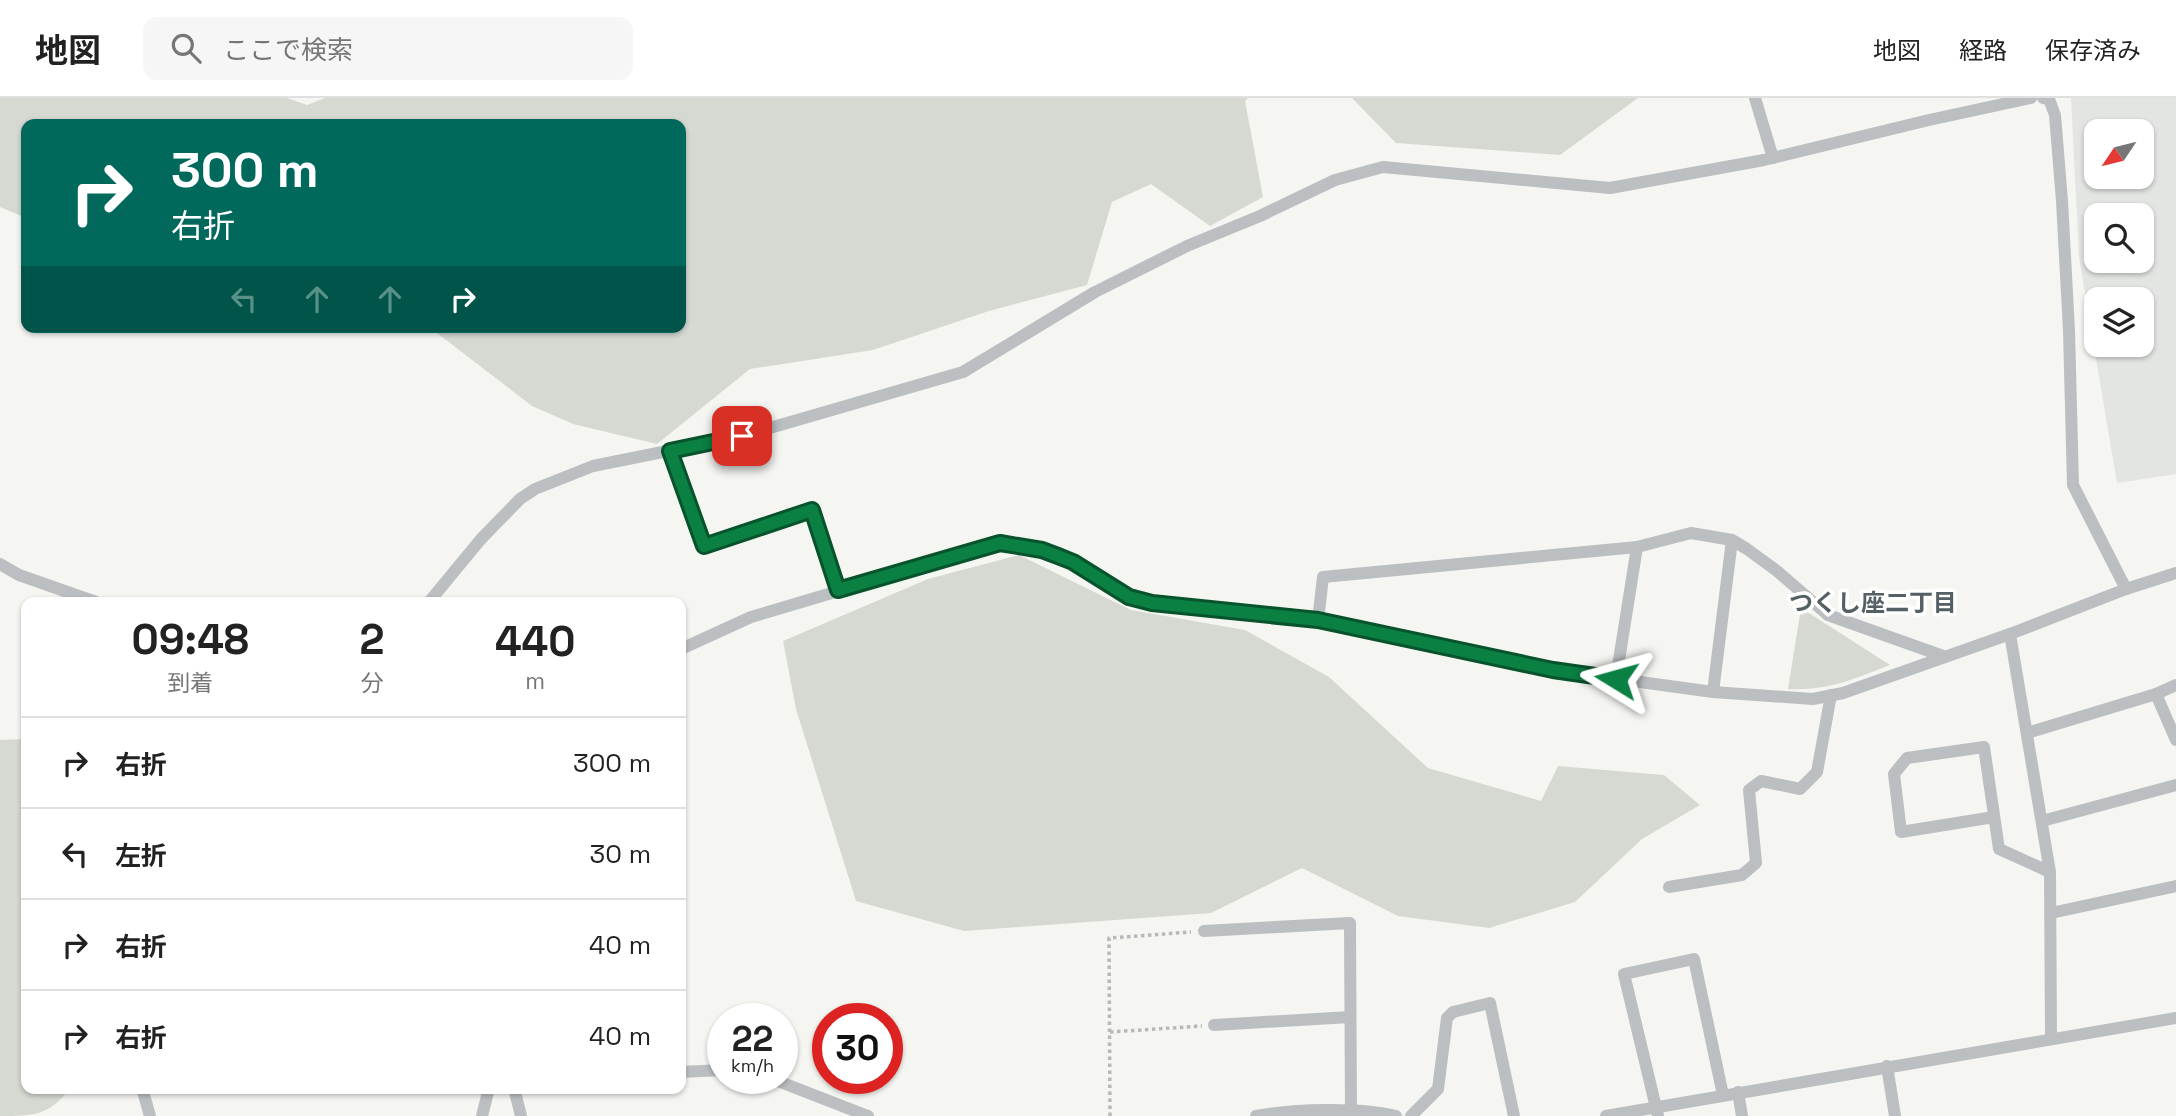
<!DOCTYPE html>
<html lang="ja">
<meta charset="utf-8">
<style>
:root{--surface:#fff;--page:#f6f6f6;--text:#222;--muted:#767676;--line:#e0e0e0}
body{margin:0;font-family:"Space Grotesk","Noto Sans JP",sans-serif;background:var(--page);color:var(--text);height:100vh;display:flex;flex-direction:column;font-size:26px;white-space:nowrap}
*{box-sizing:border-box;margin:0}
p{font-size:23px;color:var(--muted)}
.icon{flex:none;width:38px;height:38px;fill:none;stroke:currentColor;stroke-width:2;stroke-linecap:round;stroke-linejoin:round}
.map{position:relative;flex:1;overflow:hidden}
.details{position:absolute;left:21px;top:499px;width:665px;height:497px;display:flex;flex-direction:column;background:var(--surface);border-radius:14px;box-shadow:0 2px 5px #0004}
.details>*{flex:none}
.guide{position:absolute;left:21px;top:21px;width:665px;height:214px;border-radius:14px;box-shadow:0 2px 5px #0004;background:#00695c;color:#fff;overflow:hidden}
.needle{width:46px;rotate:235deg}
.tools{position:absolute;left:2084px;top:21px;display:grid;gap:14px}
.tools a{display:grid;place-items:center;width:70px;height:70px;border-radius:14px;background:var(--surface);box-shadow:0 2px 5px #0004;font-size:35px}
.speed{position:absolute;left:707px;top:905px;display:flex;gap:14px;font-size:35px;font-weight:700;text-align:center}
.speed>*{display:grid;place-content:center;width:91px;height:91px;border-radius:50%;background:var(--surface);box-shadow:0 2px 5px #0004;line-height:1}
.speed small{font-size:18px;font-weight:400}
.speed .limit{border:10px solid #d22;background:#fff;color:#111}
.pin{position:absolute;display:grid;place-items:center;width:60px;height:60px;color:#fff;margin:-30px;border-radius:14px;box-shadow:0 4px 10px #0006}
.me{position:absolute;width:77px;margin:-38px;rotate:278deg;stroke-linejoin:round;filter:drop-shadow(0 0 5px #0008)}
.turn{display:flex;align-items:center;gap:24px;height:147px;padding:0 35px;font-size:32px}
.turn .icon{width:91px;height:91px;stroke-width:2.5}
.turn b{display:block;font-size:49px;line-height:60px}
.lanes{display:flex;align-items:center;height:66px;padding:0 35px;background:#0003;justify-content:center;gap:35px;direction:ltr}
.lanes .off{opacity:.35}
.eta{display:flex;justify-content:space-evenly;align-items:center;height:119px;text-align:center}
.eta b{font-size:42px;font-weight:600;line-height:49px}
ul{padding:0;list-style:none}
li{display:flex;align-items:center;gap:21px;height:91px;padding:0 35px;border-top:2px solid var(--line)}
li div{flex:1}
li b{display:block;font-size:26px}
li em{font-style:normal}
header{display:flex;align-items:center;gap:42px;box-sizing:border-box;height:98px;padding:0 35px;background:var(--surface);border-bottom:2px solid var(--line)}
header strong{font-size:33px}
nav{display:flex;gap:38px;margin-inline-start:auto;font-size:24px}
.search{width:490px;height:63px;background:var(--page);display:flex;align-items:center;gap:18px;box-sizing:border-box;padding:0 24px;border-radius:14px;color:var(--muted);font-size:26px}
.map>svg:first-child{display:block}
.built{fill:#e3e5e3;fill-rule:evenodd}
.green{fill:#d6d9d2}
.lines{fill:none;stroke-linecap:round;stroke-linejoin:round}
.path{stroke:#b5b9ba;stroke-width:3.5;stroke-dasharray:3.5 3.5;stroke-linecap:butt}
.minor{stroke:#bbbfc2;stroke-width:12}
.route-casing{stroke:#07532c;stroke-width:18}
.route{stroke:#0b8043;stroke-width:12}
.labels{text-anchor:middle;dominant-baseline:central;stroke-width:7;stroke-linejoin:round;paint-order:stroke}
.neighbourhood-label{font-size:24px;font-weight:bold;fill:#556065;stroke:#fff}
</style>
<header>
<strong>地図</strong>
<div class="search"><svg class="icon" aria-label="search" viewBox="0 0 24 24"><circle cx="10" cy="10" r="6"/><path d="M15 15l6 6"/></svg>ここで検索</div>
<nav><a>地図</a><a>経路</a><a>保存済み</a></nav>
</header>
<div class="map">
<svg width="2176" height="1018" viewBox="0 0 2176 1018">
<rect width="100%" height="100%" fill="#f5f5f2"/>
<!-- built -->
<path class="built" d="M2071,0H2176V376L2117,385L2079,159ZM2096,33H2142V79H2096ZM2096,117H2142V163H2096ZM2096,201H2142V247H2096Z"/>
<!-- green -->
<g class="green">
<polygon points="0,0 287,0 307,7 325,0 1248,0 1245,3 1263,99 1210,128 1151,86 1112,104 1087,187 989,213 873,252 750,271 657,346 573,326 532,308 437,235 422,229 681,229 681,26 26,26 26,120 0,109"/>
<polygon points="1352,0 1638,0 1560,57 1396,45"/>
<polygon points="1019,457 1131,512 1245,532 1329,579 1428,670 1541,703 1558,668 1664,677 1700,707 1642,741 1575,804 1489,830 1398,818 1302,770 1211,815 964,833 856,803 796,611 783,543 928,481"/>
<path d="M1801,510L1890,567C1854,581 1828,593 1788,591Z"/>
<path d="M26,641V990L69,991C50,1018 31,1018 0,1018V642Z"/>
</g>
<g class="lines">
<!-- path -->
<g class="path">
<polyline points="1110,934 1202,928"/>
<polyline points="1110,1018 1109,840 1191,834"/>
</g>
<!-- minor -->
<g class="minor">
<polyline points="1755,0 1773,60"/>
<polyline points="2043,0 2049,1 2055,17 2062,103 2069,232 2073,387 2126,491"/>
<polyline points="670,353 704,448 812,412 838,492"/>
<polyline points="0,466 19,477 96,504"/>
<polyline points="429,504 481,441 520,401 535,391 593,368 742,338 963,274 1095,194 1187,148 1260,118 1335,82 1383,69 1610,90 1764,62 1929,22 2031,0"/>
<polyline points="1318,522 1323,479 1637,449 1691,435 1732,442 1747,451 1777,473 1828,517 1943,558"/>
<polyline points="2010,536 2050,774 2051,939"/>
<path d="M681,551L751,519L1000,445C1025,449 1051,452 1074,464C1101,479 1122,497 1152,505L1318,522L1553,572L1713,594L1813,601L1843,595L2010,536L2126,491L2176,475"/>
<polyline points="1616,581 1637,449"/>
<polyline points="1713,594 1732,442"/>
<polyline points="2156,596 2176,642"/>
<polyline points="2027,635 2156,596 2176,587"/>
<polyline points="1994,719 1901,734 1894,676 1907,660 1984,649 1999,751 2050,774"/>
<polyline points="2042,723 2176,687"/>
<polyline points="1669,789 1742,777 1756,765 1749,692 1761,683 1800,691 1817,674 1831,597"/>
<polyline points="2051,815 2176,788"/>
<polyline points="1204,833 1350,825 1351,1013"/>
<polyline points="1214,927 1350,919"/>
<polyline points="1887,968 1895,1018"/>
<polyline points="681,974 723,972"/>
<polyline points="770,980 868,1018"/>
<polyline points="142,990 150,1018"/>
<polyline points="514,990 521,1018"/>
<polyline points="1738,994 1742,1018"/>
<polyline points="482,1018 489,990"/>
<path d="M1256,1018C1293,1011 1360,1009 1396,1018"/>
<polyline points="1411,1018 1438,991 1447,920 1453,914 1490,905 1514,1018"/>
<polyline points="1606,1018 2176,920"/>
<polyline points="1658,1018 1624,876 1694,861 1723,997"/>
</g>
</g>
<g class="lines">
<defs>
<polyline id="route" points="742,338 670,353 704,448 812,412 838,492 1000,445 1042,452 1058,458 1073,464 1129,499 1152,505 1318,522 1553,572 1616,581"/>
</defs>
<!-- route casing -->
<use href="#route" class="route-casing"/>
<!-- route -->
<use href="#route" class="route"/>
</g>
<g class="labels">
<!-- neighbourhood labels -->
<g class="neighbourhood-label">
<text x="1873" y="504">つくし座二丁目</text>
</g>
</g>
</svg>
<div class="tools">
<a><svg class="needle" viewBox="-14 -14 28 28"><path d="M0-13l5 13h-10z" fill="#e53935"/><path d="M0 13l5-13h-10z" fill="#767676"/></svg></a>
<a><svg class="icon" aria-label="search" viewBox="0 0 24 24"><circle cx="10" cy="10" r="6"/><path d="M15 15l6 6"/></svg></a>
<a><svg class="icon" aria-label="layers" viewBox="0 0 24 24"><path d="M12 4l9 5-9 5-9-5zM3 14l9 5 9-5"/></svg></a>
</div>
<div class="speed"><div>22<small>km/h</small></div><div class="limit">30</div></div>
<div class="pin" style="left:742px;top:338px;background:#d93025"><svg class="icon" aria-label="arrive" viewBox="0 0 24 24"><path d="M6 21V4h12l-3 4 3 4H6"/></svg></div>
<svg class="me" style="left:1616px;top:581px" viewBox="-20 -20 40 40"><path d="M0-17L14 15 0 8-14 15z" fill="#0b8043" stroke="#fff" stroke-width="4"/></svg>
<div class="guide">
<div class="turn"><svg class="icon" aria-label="right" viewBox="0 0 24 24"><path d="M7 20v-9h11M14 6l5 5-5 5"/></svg><div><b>300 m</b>右折</div></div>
<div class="lanes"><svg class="icon off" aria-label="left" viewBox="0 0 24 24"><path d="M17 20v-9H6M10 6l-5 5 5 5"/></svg><svg class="icon off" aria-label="ahead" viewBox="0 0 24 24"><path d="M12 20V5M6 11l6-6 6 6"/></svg><svg class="icon off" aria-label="ahead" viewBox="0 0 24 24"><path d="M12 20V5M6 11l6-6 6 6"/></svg><svg class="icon" aria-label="right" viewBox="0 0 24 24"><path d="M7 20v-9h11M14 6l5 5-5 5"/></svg></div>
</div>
<section class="details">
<div class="eta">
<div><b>09:48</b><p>到着</p></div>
<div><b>2</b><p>分</p></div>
<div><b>440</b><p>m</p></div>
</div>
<ul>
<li><svg class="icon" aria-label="right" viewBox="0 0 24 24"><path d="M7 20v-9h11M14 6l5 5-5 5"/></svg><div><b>右折</b></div><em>300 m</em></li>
<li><svg class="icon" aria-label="left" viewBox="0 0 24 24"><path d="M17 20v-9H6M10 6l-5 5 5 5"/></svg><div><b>左折</b></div><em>30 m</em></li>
<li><svg class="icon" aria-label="right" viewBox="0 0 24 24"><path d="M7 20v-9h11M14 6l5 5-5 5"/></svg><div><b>右折</b></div><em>40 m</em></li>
<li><svg class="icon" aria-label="right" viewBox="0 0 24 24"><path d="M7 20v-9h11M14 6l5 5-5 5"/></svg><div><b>右折</b></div><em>40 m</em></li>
</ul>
</section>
</div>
